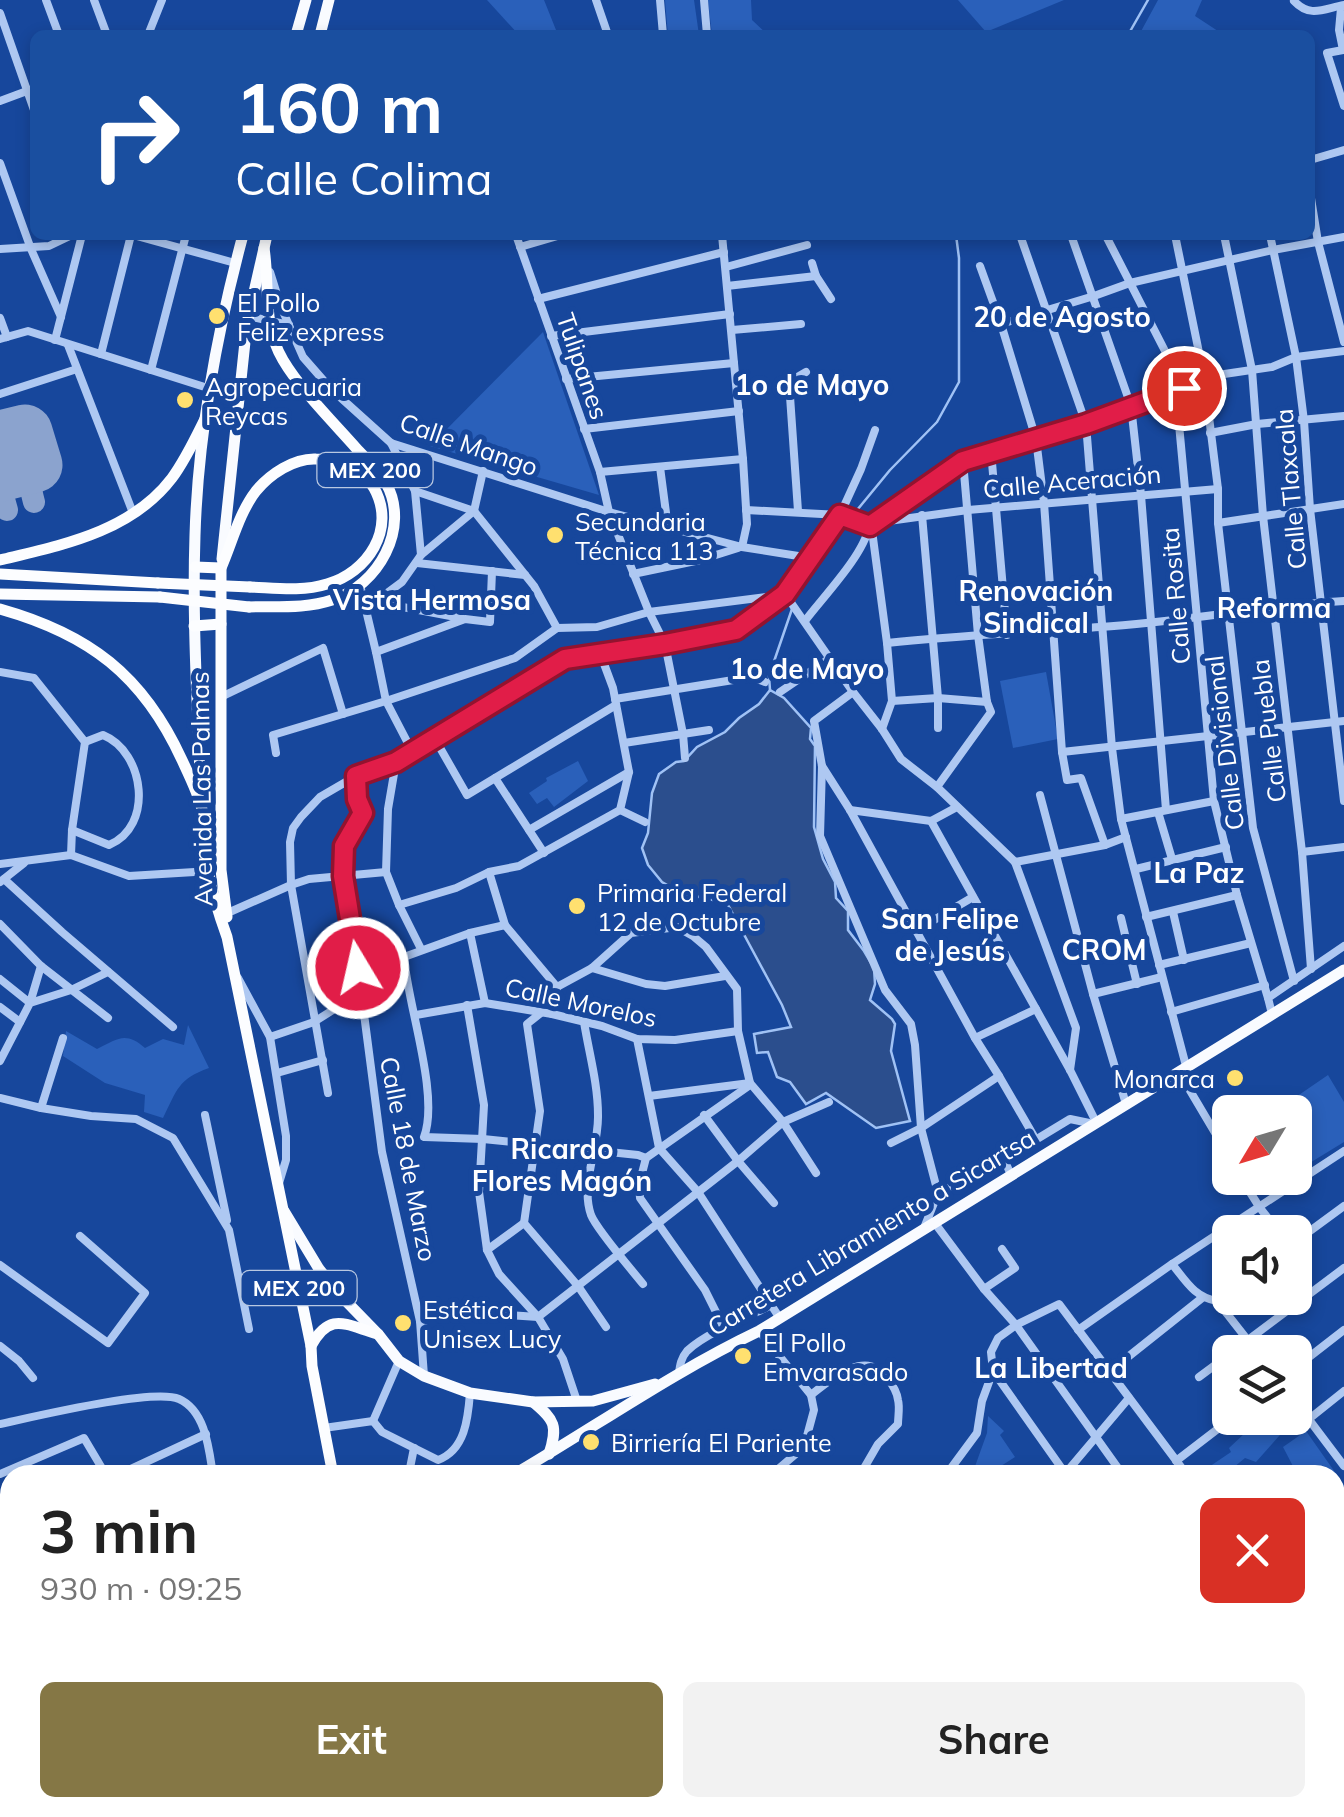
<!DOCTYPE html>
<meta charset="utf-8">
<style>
:root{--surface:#fff;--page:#f2f2f2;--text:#222;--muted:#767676;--accent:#857745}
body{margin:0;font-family:Mulish,sans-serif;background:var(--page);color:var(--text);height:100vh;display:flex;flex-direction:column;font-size:38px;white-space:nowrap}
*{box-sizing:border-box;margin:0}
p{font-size:32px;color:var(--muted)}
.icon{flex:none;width:55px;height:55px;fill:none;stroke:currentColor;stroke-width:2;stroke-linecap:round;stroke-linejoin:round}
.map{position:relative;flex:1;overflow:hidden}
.panel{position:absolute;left:0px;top:1465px;width:1345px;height:352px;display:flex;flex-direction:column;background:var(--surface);border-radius:30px 30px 0 0;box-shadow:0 5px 15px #0003}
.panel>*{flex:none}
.banner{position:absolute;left:30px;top:30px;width:1285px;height:210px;border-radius:15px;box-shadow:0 5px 15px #0003;background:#1a4fa0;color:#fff;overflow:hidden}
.needle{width:65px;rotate:232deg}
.fabs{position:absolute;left:1212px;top:1095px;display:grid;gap:20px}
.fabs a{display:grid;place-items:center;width:100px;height:100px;border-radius:15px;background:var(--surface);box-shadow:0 5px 15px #0003;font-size:50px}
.pin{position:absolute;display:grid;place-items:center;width:85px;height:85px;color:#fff;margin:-42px;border:5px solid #fff;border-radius:50%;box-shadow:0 2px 10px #0007}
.me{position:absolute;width:110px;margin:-55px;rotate:351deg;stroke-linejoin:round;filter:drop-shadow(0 0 8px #0008)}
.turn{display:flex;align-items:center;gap:35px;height:210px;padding:0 40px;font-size:45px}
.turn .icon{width:130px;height:130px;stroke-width:2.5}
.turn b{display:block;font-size:70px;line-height:85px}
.round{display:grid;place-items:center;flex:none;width:105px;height:105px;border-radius:15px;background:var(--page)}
.headline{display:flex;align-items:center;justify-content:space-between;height:170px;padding:0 40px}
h1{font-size:60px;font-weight:700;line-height:75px}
.action{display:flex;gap:20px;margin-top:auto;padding:20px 40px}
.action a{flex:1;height:115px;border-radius:15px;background:var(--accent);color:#fff;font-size:40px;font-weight:700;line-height:115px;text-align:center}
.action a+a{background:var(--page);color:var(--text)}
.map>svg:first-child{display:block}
.green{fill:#2a60ba}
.water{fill:#2b4e8d;stroke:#a0c2f5;stroke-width:2.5}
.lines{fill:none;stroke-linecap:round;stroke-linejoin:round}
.stream{stroke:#a0c2f5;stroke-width:2.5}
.taxiway{stroke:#8ba3ce;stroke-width:22}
.runway{stroke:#8ba3ce;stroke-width:55}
.minor{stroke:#aec8f2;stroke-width:8}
.primary{stroke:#f9fbff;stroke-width:11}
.trunk{stroke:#fcfdff;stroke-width:11}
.trunk-bridge{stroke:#fcfdff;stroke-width:11}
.route-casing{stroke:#92132f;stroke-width:25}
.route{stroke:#e11d48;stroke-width:18}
.poi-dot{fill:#ffe06f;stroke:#17479c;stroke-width:4}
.labels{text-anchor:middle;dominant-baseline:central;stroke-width:10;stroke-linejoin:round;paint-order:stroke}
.shield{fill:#17479c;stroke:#b9c8e1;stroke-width:2.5}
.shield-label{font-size:22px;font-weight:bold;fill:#fff}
.poi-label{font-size:25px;fill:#fff;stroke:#17479c;text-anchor:start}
.street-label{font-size:25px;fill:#fff;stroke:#17479c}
.neighbourhood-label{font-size:28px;font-weight:bold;fill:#fff;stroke:#17479c}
</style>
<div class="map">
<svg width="1344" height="1817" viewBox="0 0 1344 1817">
<rect width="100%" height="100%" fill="#17479c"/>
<!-- green -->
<g class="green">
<polygon points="487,0 544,0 558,35 519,35"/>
<polygon points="665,0 694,0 699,35 668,35"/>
<polygon points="708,0 751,0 752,20 768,35 712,35"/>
<polygon points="958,0 1064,0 986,32"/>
<polygon points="1158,0 1202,0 1195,16 1224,35 1139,35"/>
<polygon points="543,332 599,495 430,446"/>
<polygon points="1046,672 1058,739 1013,748 1000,681"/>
<polygon points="578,761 588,781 554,807 547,798 537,804 529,793 547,781 546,778"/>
<path d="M188,1025L209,1068C178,1079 177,1090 163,1118L144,1112L145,1095L105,1083L63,1056L66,1031L97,1049C118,1039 125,1031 145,1048L163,1039L184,1045Z"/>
<polygon points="1328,1075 1344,1102 1344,1142 1295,1172 1295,1112 1274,1112"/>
<polygon points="988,1416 1004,1431 1000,1435 1015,1457 987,1475 976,1475 973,1472 987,1433"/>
<polygon points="1261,1418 1295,1418 1256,1462 1245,1458 1228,1472 1230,1475 1203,1475 1200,1473 1231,1452 1229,1448"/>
<polygon points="1306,1431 1344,1485 1344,1488 1335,1491 1335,1475 1292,1475 1296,1472 1283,1447"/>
</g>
<!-- water -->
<polygon class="water" points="770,690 784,698 811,728 810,739 815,746 814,827 823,859 835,882 836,898 848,911 848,930 864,951 874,968 875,984 870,1000 892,1019 895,1024 891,1051 910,1121 876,1128 826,1093 806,1104 790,1082 777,1077 768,1052 757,1053 754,1034 791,1027 782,1005 727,903 681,893 662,882 648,865 642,848 648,833 652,793 659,774 676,762 684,761 697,747 725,732 739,718 759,704"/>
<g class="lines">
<!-- stream -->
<g class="stream">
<polyline points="1128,35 1148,0"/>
<polyline points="853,515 890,470 937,422 959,382 959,258 956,235"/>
<polyline points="794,601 796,594 848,522"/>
<polyline points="770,690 769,676 792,609"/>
<polyline points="1335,1624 1344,1617"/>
<polyline points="1100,1817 1111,1808"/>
</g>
<!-- taxiway -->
<g class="taxiway">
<path d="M3,454C29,457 28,481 34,502"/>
<polyline points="0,485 7,510"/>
</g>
<!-- runway -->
<polyline class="runway" points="0,438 25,432 35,465 0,474"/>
<!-- minor -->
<g class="minor">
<polyline points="46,0 59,35"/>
<polyline points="94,0 107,35"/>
<polyline points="596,0 608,35"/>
<polyline points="660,0 663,35"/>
<polyline points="704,0 707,35"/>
<path d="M1294,1C1310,18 1323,9 1344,5"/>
<polyline points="1344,6 1341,8 1339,30 1343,50 1327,53 1344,106"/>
<polyline points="0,13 35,113"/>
<polyline points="148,35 162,0"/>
<polyline points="0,101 35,88"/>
<polyline points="1310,160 1344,150"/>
<polyline points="0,163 31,249 61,317"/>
<polyline points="1310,192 1318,242 1344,342"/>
<polyline points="133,235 235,263"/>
<polyline points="516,235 600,472 609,512 649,612 665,644 683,734 685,758"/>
<polyline points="722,235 743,459 747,524 742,547"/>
<polyline points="1020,235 1086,424 1112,748 1121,819 1186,1066"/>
<polyline points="1071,235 1131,406 1141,495 1166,810"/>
<polyline points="1175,235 1204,377 1218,489 1218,523 1253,828 1294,981"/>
<polyline points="1224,235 1252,370 1263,516 1302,852 1311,969"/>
<polyline points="1270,235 1296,357 1304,421 1310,509 1344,801"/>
<polyline points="1106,236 1184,388"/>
<polyline points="520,247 561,235"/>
<polyline points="0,249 49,246 72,235"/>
<polyline points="812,263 816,276 831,299"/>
<polyline points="980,266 1001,324 1036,439 1044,503 1062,752 1067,780 1081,778 1105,845"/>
<polyline points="726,267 807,245"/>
<polyline points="270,272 281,307 303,357 331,389 391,443 609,512 742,547 811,558"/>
<polyline points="727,286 816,276"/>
<polyline points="538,299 724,252"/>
<polyline points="248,316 289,325"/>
<polyline points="0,318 7,337"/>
<polyline points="1001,324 1094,296 1130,283 1273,250 1344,237"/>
<polyline points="732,330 801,324"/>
<polyline points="551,336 730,314"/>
<polyline points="0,339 28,331 211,389"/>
<polyline points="55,340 82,235"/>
<polyline points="68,345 133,513"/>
<polyline points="101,354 131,235"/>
<polyline points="151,370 186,235"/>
<polyline points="566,379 734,363"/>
<polyline points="1176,392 1214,801 1237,895 1268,998"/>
<polyline points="0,394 77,369"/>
<polyline points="584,429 739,411"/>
<polyline points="1210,433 1257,424 1344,416"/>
<polyline points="391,443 415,491 474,511 534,586 557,628"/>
<polyline points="991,451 1007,635"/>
<polyline points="660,467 668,528"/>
<polyline points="600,472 743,459"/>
<polyline points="746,510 840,515 869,526"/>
<polyline points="798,511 789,382 806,372"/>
<polyline points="922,515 938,698 938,728"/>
<polyline points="871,523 963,461 1086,424 1176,392 1204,377 1272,367 1296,357 1344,351"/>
<polyline points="871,523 887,643 892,701 882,729"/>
<polyline points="874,523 968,510 1218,489"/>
<polyline points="1218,523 1344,504"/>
<polyline points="421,555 474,511 483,471"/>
<polyline points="417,563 525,575"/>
<polyline points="633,574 700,560 738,548"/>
<polyline points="360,585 376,652 386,701 413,753"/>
<polyline points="785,594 853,692 882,729 901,759 937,787 1015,862 1076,1028 1070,1070"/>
<polyline points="375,602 402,582 421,555 415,491"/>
<polyline points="376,602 461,618"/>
<path d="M805,621C823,597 863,556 869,527"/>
<path d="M887,643C958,636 1029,632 1100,627C1182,622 1262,606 1344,601"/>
<polyline points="376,652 465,619 490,622 492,571"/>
<polyline points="0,672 34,678 85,742 72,830 71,855"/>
<polyline points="780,692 830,658"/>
<polyline points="853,692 814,721 822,766 820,836 885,990 911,1024 915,1045 921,1128 938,1193 924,1228"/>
<polyline points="221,697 323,648 343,714"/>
<polyline points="615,699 752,677 765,682"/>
<polyline points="892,701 938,698 987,702"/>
<polyline points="435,739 467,795 616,705"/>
<polyline points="624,743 709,730"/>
<polyline points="1062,752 1344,721"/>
<polyline points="276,753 273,735 386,701 515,658 557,628 597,627 649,612 781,595"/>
<polyline points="396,762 388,809 386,872 399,905 421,949"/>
<polyline points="822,766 850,810 975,1038 999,1076 1035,1138"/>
<polyline points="356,776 357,799 363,813 344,846 343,876 355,945 382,1152 420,1321 424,1376"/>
<polyline points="495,778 544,853"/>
<polyline points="937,787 991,712 987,702 978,635 963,461"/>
<polyline points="1040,795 1093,994 1126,1104"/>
<polyline points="620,810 645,822"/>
<polyline points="850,810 931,821 1070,1070 1096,1122"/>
<polyline points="1158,812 1172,859"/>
<polyline points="1121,819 1214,801"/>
<polyline points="931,821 957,807"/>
<path d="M72,830L109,845C154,827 145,752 103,735L85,742"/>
<polyline points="529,830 629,772"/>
<polyline points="1302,852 1344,847"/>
<polyline points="1015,862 1105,845 1126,837"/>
<polyline points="0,864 71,855 129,876 211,871"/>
<polyline points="1136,869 1226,847"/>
<polyline points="489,872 505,925"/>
<polyline points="4,879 62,932 173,1027"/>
<polyline points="0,882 24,863"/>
<polyline points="399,905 456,888 489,872 519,866 620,810 629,772 613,688 600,653"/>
<polyline points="1173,912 1184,960"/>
<polyline points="223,915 291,885 309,879 386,872"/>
<polyline points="1146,917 1237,895"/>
<polyline points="1121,918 1137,984"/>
<polyline points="0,924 41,966 108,1018"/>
<polyline points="917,930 973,897"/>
<polyline points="470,933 485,1003"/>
<path d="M404,957C407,1003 440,1095 424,1137L483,1139L638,1155L646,1158"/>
<polyline points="1159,965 1251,943"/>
<polyline points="592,968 646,984 665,986 725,976"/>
<polyline points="238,978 270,1037 286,1136 286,1160 279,1183"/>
<polyline points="0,979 30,1003 41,966"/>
<polyline points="557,987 592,968 631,933 677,927 693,936 706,947 737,989 738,1031 750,1083 783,1122 816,1173"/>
<polyline points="1093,994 1162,977"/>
<polyline points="467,1005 484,1105 479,1192 487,1250 499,1274 538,1317 563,1359 577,1401"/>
<polyline points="0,1007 20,1022"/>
<polyline points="542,1012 527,1024 540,1111 524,1223 578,1286 606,1327"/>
<polyline points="1171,1012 1265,985"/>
<polyline points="552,1014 557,987"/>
<polyline points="1272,1014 1268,998 1344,946"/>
<polyline points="416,1015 485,1003 552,1014 602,1026 637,1039 675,1040 738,1031"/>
<path d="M584,1022C589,1053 598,1084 598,1115C599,1148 580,1184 591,1215C597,1230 631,1269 643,1284"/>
<polyline points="270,1037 314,1022 361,992 404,957 470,933 505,925 557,987"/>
<polyline points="975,1038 1036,1009"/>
<polyline points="637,1039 659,1148 698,1192 779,1317"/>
<polyline points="0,1061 30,1003 71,990 108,972"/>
<polyline points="1179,1072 1230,1158"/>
<polyline points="277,1073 323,1060"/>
<polyline points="328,1093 291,885 290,842 293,828 301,817 320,797 356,776 396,762 565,659 665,644 736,630 785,594 811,558 840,515 861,469 875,430"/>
<polyline points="649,1096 750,1083"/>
<polyline points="0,1098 41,1108 91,1116 136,1119 173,1138 229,1230 249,1329"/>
<polyline points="41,1108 63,1038"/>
<polyline points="205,1115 227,1220"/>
<polyline points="704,1115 738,1161 774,1203"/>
<polyline points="891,1143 921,1128 999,1076"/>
<polyline points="1011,1175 1004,1159 1070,1119 1094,1124"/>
<polyline points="1241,1178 1260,1208 1279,1232"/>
<polyline points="938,1193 1004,1159"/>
<polyline points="934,1222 984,1289 1016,1325 1123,1475"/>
<polyline points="1295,1242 1344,1206"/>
<polyline points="487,1250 524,1223"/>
<path d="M1172,1264C1186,1281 1194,1297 1217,1301L1257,1352"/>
<polyline points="0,1265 108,1343 145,1293 80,1236"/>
<polyline points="984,1289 1015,1268 1002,1249"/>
<polyline points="1217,1301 1230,1291"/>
<polyline points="420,1321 479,1313 538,1317 738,1161 783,1122 829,1102"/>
<polyline points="724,1328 705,1290 640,1198 639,1185 646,1158 750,1085"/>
<polyline points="1078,1330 1172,1264 1344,1151"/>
<polyline points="759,1331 811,1395 814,1410 804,1447 777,1470 762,1475"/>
<polyline points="0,1346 19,1361 33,1378"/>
<polyline points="1232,1352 1344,1268"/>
<polyline points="1295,1368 1344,1330"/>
<polyline points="993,1371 1065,1473"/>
<polyline points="1109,1372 1202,1298"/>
<path d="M679,1373C680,1365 681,1358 687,1351C706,1333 747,1317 772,1305"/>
<polyline points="1199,1377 1230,1354"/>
<path d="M811,1395C832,1378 866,1349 887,1378C892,1384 897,1392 898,1400C900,1407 898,1417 898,1424L878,1444L860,1475"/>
<polyline points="1295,1401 1344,1466"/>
<polyline points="1309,1419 1344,1391"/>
<polyline points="373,1421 399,1361"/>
<path d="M0,1424C33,1417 153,1388 179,1399C206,1411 209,1450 213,1475"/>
<path d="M324,1428L373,1421L382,1432L438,1460C465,1450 468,1419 470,1393"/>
<polyline points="1176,1461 1232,1418"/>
<polyline points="0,1474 84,1438 106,1475"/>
<polyline points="118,1475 206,1434"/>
<polyline points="412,1475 410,1468 414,1448"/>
<polyline points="645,1475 655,1475"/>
<polyline points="946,1475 977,1433 982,1401 993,1371 991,1352 998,1338 1016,1325 1059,1304 1187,1475"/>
<polyline points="1064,1475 1129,1398"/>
<polyline points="0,1498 10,1523"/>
<polyline points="1335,1577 1344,1570"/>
<polyline points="0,1586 10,1580"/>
<polyline points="0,1602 10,1606"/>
<polyline points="1335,1618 1344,1610"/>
<polyline points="0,1665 10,1649"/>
<polyline points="0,1687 10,1688"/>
<polyline points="0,1726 10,1721"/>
<polyline points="0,1736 10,1766"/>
<polyline points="0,1778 10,1775"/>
<polyline points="225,1808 226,1817"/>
<polyline points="382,1808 385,1817"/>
<polyline points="677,1808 685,1817"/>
<polyline points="15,1817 28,1808"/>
<polyline points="98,1817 124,1809"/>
<polyline points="265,1817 302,1808"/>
<polyline points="339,1817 370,1808"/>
<polyline points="1092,1817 1103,1808"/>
</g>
<!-- primary -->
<g class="primary">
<polyline points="296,35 306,0"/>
<polyline points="320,35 329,0"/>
<polyline points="222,559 247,323 267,235"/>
<path d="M201,801C198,712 192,624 195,535C198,435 217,332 243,235"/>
<polyline points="284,1211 319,1269 341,1296 378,1334 399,1361 424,1376 470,1393 533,1402 593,1401 655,1384"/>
<path d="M533,1402C555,1420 558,1426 549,1454"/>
<path d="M513,1475C595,1427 673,1372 759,1331L1344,970"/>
</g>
<!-- trunk -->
<g class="trunk">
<path d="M0,560C62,545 131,532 172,478C186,459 196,437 206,417"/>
<polyline points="195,567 221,568"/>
<polyline points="0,574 158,583"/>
<polyline points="0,594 160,597"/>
<path d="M249,607C276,606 305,609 332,600C378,586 411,528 386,483C379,470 366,459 356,448C334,423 300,389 283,360C262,325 270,286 264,248"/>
<path d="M0,609C89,634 143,675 182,760C189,775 198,793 202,809C206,829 205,850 208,870C212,893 219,915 227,937L311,1346L312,1366L333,1475"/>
<polyline points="194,626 221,624"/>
<path d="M227,917L221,870V568C232,543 239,513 256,491C270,474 294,458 316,459C329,459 342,459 354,465C362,470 369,480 374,488C397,529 367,573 327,584C302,592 275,588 250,587"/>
<path d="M311,1346C330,1311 345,1325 378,1334"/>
<polyline points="408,1808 411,1817"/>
</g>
<!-- trunk-bridge -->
<g class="trunk-bridge">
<polyline points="158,583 250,587"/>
<polyline points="160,597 249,607"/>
</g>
</g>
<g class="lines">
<defs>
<polyline id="route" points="358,968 343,876 344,846 363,813 357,799 356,776 396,762 565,659 665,644 736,630 785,594 840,515 870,526 963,461 1086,424 1184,388"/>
</defs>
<!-- route casing -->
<use href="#route" class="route-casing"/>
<!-- route -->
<use href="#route" class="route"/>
</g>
<!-- markers -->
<g class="poi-dot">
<circle cx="217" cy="316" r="10"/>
<circle cx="185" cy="400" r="10"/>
<circle cx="555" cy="535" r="10"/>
<circle cx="577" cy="906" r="10"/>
<circle cx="1235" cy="1078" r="10"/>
<circle cx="403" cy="1323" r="10"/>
<circle cx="743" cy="1356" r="10"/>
<circle cx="591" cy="1442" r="10"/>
</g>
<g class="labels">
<!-- shield labels -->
<g class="shield">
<rect x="317.5" y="453" width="115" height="34" rx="8"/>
<rect x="241.5" y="1271" width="115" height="34" rx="8"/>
</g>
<g class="shield-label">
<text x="375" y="470">MEX 200</text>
<text x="299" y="1288">MEX 200</text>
</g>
<!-- poi labels -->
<g class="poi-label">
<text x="237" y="302">El Pollo<tspan x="237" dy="29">Feliz express</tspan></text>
<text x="205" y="386">Agropecuaria<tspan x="205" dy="29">Reycas</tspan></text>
<text x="575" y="521">Secundaria<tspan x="575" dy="29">Técnica 113</tspan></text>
<text x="597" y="892">Primaria Federal<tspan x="597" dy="29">12 de Octubre</tspan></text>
<text x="1215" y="1078" text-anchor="end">Monarca</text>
<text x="423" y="1309">Estética<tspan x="423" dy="29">Unisex Lucy</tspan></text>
<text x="763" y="1342">El Pollo<tspan x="763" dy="29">Emvarasado</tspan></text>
<text x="611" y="1442">Birriería El Pariente</text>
</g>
<!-- street labels -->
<g class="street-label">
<text transform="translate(583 366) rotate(71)">Tulipanes</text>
<text transform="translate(469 444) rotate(19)">Calle Mango</text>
<text transform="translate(1072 481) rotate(-5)">Calle Aceración</text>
<text transform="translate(1290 489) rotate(-95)">Calle Tlaxcala</text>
<text transform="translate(1175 596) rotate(-95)">Calle Rosita</text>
<text transform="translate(1268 731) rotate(-97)">Calle Puebla</text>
<text transform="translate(1224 743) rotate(-97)">Calle Divisional</text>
<text transform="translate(201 789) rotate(-91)">Avenida Las Palmas</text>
<text transform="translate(581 1002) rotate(12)">Calle Morelos</text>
<text transform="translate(409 1159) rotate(79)">Calle 18 de Marzo</text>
<text transform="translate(871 1232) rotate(-31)">Carretera Libramiento a Sicartsa</text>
</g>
<!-- neighbourhood labels -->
<g class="neighbourhood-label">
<text x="1062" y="316">20 de Agosto</text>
<text x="812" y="384">1o de Mayo</text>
<text x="1036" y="590">Renovación<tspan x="1036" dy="32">Sindical</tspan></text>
<text x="432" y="599">Vista Hermosa</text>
<text x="1274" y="607">Reforma</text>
<text x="807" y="668">1o de Mayo</text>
<text x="1199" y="872">La Paz</text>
<text x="950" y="918">San Felipe<tspan x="950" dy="32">de Jesús</tspan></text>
<text x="1104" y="949">CROM</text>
<text x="562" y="1148">Ricardo<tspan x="562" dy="32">Flores Magón</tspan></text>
<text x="1051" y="1367">La Libertad</text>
</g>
</g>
</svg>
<div class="fabs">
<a><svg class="needle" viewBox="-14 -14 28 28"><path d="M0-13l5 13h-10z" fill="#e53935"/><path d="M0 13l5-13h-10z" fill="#767676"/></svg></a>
<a><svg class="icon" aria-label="sound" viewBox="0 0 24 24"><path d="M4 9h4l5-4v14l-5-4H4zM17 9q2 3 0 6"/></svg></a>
<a><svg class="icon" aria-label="layers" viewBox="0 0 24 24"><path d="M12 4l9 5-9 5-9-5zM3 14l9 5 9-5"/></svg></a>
</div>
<div class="pin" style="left:1184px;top:388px;background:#d93025"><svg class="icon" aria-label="arrive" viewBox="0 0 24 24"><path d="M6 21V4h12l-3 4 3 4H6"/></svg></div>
<svg class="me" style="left:358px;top:968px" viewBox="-20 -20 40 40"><circle r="17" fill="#e11d48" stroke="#fff" stroke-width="3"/><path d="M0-11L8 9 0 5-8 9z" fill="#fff"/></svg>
<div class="banner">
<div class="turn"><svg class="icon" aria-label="right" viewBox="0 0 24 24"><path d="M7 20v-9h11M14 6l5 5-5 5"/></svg><div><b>160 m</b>Calle Colima</div></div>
</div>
<section class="panel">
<div class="headline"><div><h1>3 min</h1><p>930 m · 09:25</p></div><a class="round" style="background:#d93025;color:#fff"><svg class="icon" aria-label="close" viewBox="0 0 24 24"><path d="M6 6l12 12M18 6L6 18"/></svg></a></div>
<div class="action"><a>Exit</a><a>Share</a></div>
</section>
</div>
